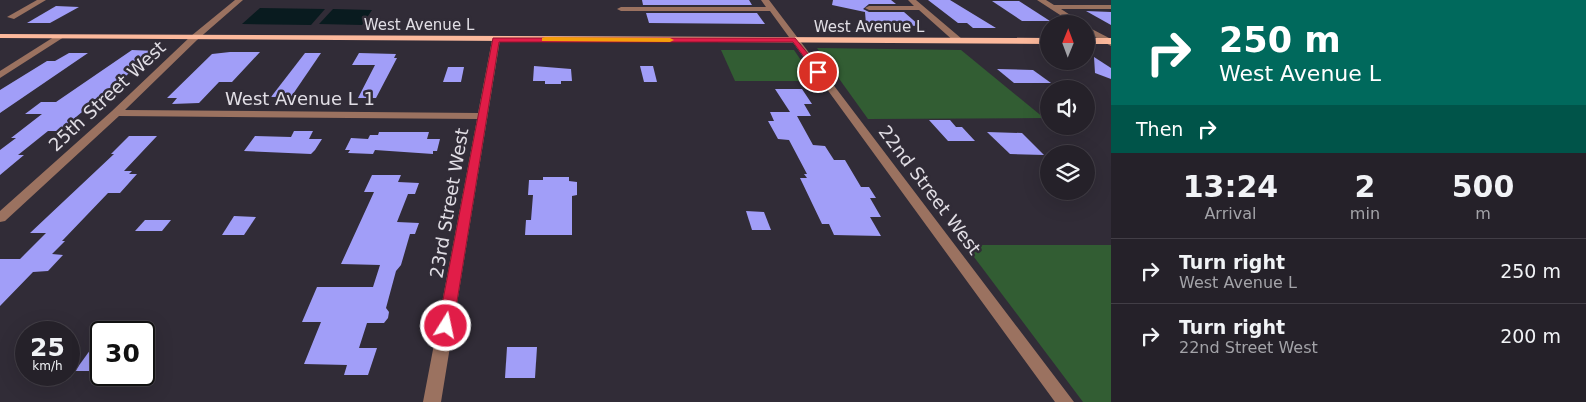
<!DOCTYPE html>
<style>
:root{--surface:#252129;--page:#2d2931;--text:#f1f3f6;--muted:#a3a3a8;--line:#423e46}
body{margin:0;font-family:"DejaVu Sans",sans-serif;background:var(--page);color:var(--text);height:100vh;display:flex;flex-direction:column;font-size:19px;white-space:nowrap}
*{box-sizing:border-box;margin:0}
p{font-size:16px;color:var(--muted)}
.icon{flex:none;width:28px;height:28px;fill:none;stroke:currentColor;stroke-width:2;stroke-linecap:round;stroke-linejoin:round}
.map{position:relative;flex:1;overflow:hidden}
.side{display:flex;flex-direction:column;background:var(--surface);width:475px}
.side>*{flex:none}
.guide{background:#00695c;color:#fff;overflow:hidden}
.needle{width:32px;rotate:1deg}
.controls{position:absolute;left:1040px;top:15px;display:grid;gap:10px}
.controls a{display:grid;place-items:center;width:55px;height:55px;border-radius:50%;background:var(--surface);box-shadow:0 5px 20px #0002,0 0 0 1px var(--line);font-size:25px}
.speed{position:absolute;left:15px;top:321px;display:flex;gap:10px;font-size:25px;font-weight:700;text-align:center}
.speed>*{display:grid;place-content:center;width:65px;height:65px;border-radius:50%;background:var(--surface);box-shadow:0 5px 20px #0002,0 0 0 1px var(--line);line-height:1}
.speed small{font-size:12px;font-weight:400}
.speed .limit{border:2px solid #111;border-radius:8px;background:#fff;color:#111}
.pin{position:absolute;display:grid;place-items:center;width:42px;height:42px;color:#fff;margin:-21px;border:2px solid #fff;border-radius:50%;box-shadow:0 1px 5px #0007}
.me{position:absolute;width:55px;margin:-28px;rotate:10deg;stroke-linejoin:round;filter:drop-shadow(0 0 4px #0008)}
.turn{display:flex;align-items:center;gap:18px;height:105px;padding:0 25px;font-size:22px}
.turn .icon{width:65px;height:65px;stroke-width:2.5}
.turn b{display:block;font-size:35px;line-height:42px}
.then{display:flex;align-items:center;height:48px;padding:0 25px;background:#0003;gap:10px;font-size:19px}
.eta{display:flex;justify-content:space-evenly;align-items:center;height:85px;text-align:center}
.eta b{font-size:30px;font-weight:600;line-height:35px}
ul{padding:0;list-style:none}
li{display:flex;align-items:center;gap:15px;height:65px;padding:0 25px;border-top:1px solid var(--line)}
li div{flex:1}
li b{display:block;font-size:19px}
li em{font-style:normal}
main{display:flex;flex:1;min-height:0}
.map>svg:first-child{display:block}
.green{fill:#325d33}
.water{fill:#091b1f}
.building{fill:#a19ef8}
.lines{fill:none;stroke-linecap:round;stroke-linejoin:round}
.minor{fill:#9b7260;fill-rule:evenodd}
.major{fill:#fcb99c;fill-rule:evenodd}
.route{fill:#e11d48;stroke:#92132f}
.slow{fill:#f59e0b}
.labels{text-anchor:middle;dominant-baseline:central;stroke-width:5;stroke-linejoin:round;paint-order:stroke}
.far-street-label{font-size:15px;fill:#e1dee5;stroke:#312c37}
.street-label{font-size:18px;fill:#e1dee5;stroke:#312c37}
</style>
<main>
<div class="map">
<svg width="1111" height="402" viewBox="0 0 1111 402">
<rect width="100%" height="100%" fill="#312c37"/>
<!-- green -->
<g class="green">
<polygon points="817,48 961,50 1044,118 868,119"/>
<polygon points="721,50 794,50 815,81 735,81"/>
<polygon points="965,245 1111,245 1111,402 1083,402"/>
</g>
<!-- water -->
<g class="water">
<polygon points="260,8 325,9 311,25 242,24"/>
<polygon points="333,9 372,10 362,25 319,24"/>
</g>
<!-- building -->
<g class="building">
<polygon points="642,0 749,0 752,5 643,5"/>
<polygon points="833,0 891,0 896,4 869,4 863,9 869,12 904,12 920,26 866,24 865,12 832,5"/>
<polygon points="928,0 950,0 996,28 973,28 967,23 958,23"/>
<polygon points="992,1 1019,1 1050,21 1022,21"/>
<polygon points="56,6 79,7 50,23 27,23"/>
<polygon points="1086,11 1111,12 1111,25"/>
<polygon points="646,13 757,13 765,24 649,23"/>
<polygon points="132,50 156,51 59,131 48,131 18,155 24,155 0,175 0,150 16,138 11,138 42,114 25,114 41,102 56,102"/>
<polygon points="230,52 260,52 232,82 219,82 199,103 172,104 177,98 167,98 212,54"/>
<polygon points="69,53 88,53 0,113 0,90 47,61 55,61"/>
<polygon points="305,53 321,53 291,97 271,97"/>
<polygon points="359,53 396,54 394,58 397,58 376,98 358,98 375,65 352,65"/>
<polygon points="1094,57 1111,68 1111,79 1095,73"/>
<polygon points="534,66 571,69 572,81 561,81 561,84 545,84 545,81 533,81"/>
<polygon points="640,66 653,66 657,82 644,82"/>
<polygon points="448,67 464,67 461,82 443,82"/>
<polygon points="997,69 1033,70 1051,83 1014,83"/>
<polygon points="775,89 802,89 812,104 804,104 811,116 797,116 813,145 825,146 834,160 845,160 861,187 869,187 876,198 870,198 881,217 870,217 881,236 834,235 829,224 822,224 800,178 807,178 804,174 807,174 789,140 778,139 768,121 774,121 770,112 790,112"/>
<polygon points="929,120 950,120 956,127 962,127 975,141 948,141"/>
<polygon points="294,131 313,131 309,139 322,139 315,150 311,154 244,151 255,136 291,137"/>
<polygon points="379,132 429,132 427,139 440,139 437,151 433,151 433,154 375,150 373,154 348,153 350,150 345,150 351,138 368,139 370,135 378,135"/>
<polygon points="987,132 1022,133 1044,155 1010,154"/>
<polygon points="129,136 157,136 124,171 132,171 129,174 137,174 120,193 108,193 62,241 65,241 52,254 63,255 48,271 33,272 0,306 0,259 20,259 46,233 30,233 114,154 111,154"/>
<polygon points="372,175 401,175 398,182 419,183 415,194 408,194 397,222 419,223 415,234 410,234 401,265 396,271 386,308 389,312 388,318 384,323 367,323 359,348 377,348 368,375 344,375 347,365 304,364 321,322 302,322 317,287 373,287 380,265 341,264 374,192 364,192"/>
<polygon points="543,177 569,177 569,181 577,182 577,195 572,196 572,235 525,235 526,220 531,220 533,195 528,195 529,180 543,180"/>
<polygon points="746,211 764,212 771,230 752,230"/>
<polygon points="234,216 256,217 244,235 222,235"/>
<polygon points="145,220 171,220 162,231 135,231"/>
<polygon points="101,335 101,355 90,371 75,371"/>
<polygon points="507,347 537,347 535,378 505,378"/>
</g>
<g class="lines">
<!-- minor -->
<g class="minor">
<polygon points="37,0 46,0 14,19 7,17"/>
<polygon points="235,0 243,0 197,40 125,110 478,113 492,40 496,37 500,40 441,402 423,402 477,119 119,116 5,221 0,222 0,211 112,111 191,36"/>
<polygon points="761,0 769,0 1074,402 1055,402 770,11 621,11 617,9 621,7 766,7"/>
<polygon points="908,0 916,0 962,39 962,43 956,43 919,10 869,10 865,8 869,6 914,6"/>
<polygon points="1037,0 1046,0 1054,5 1111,5 1111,9 1061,9 1084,24 1074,24"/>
<polygon points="1086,26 1111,39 1111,46 1086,32"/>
<polygon points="57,35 64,37 0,78 0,71"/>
</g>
<!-- major -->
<g class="major">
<polygon points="0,34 1049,38 1049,44 0,38"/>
<rect x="1086" y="38" width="25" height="6"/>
</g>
</g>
<!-- route -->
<polygon class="route" points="493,38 795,38 823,72 816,73 793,42 499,42 453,326 451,330 440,330 438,326"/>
<!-- slow -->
<polygon class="slow" points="545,37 670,38 674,40 670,42 542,41 542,38"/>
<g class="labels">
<!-- far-street labels -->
<g class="far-street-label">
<text x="419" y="25">West Avenue L</text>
<text x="869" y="27">West Avenue L</text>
</g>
<!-- street labels -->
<g class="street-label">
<text transform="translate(107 96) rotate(-43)">25th Street West</text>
<text x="300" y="98">West Avenue L 1</text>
<text transform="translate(930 190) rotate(53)">22nd Street West</text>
<text transform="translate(449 203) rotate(-80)">23rd Street West</text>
</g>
</g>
</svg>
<div class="controls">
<a><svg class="needle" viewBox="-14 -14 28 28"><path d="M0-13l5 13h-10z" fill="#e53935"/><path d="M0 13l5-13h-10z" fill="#a3a3a8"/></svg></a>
<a><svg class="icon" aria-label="sound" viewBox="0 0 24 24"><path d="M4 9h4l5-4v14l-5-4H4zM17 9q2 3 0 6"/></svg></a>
<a><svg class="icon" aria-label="layers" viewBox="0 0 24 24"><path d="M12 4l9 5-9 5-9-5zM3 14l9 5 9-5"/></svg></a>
</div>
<div class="speed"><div>25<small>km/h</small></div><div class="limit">30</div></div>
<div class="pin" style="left:818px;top:72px;background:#d93025"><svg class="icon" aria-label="arrive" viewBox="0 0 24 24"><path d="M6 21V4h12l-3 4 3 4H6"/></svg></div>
<svg class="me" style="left:446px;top:326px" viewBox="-20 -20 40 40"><circle r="17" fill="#e11d48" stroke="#fff" stroke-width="3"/><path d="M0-11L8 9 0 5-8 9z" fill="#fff"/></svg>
</div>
<section class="side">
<div class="guide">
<div class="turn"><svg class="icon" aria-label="right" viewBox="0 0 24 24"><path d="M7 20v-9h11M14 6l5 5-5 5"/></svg><div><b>250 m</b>West Avenue L</div></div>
<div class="then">Then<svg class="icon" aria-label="right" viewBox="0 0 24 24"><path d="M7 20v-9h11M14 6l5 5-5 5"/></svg></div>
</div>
<div class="eta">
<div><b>13:24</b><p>Arrival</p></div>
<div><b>2</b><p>min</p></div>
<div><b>500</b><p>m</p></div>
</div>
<ul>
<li><svg class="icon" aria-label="right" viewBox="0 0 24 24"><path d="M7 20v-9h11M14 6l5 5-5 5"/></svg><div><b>Turn right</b><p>West Avenue L</p></div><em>250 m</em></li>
<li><svg class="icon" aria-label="right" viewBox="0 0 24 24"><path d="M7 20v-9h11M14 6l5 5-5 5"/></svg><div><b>Turn right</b><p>22nd Street West</p></div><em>200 m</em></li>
</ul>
</section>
</main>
